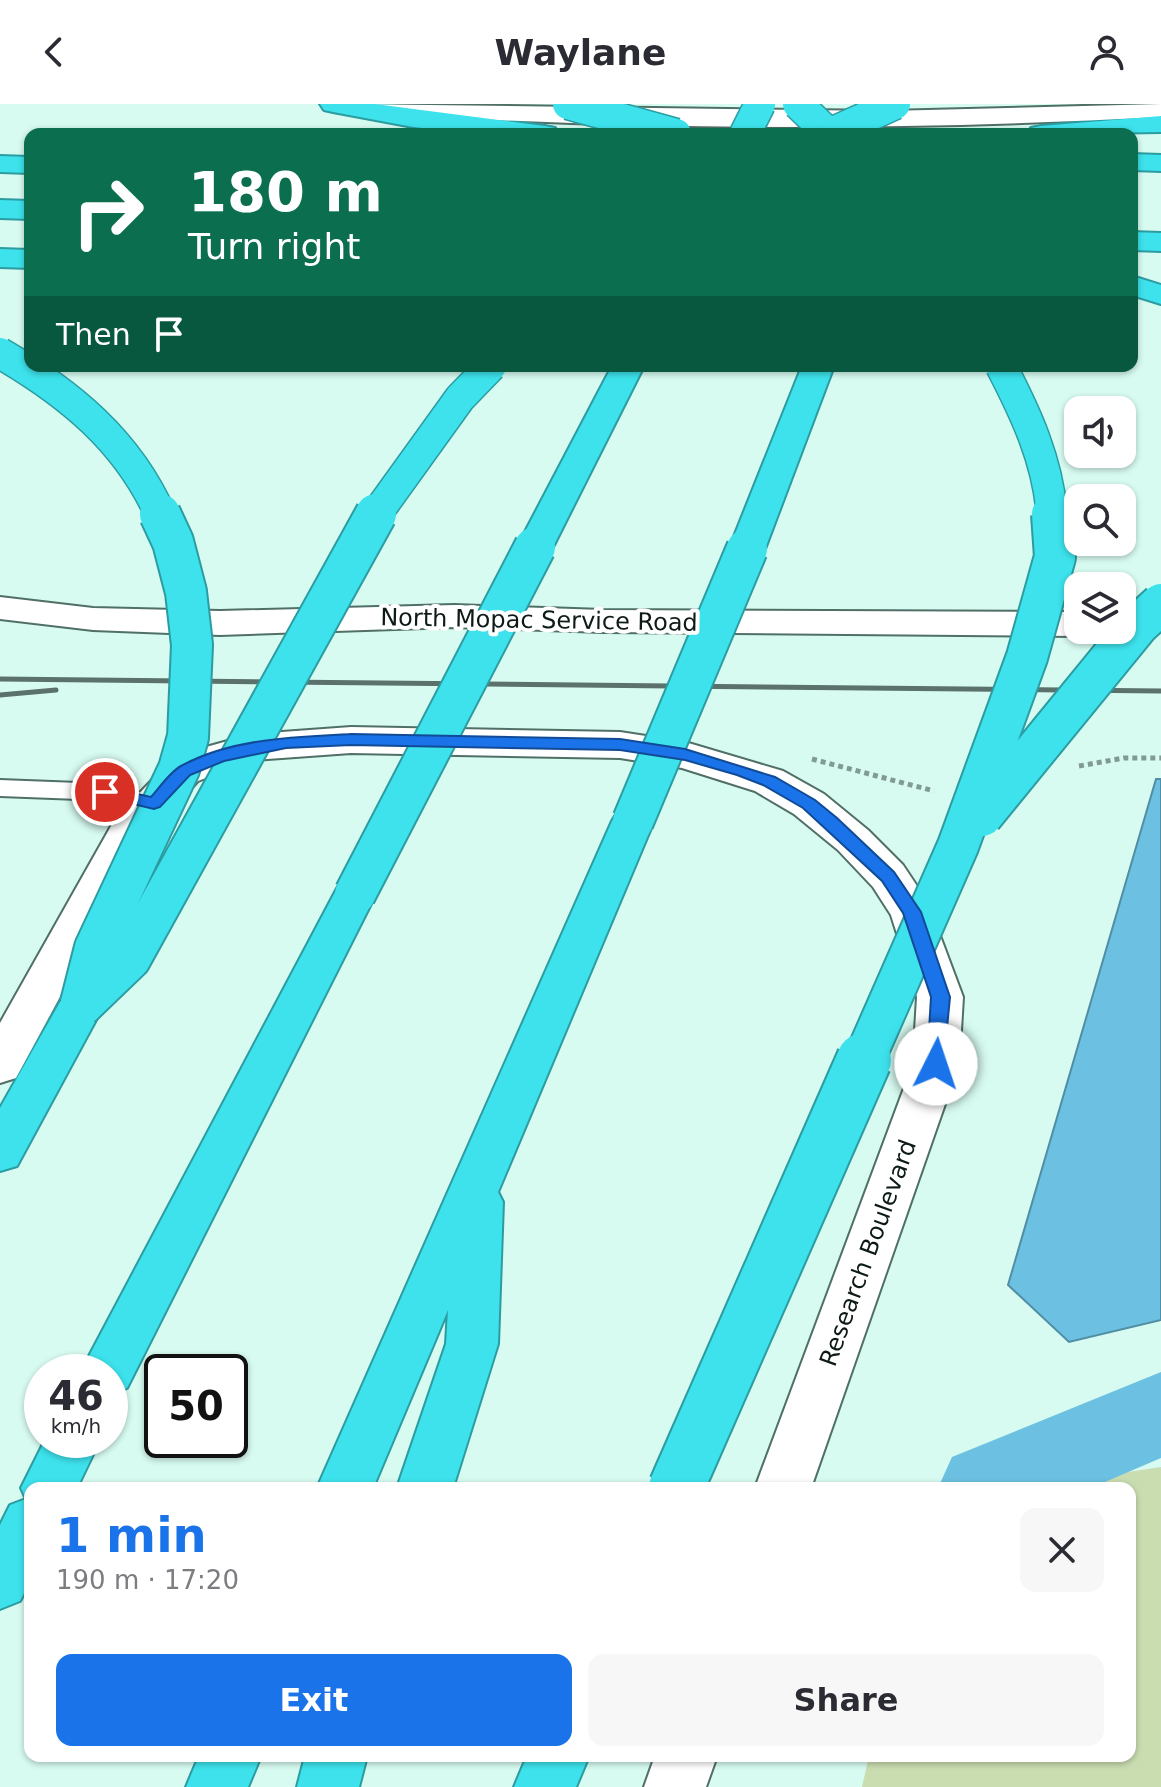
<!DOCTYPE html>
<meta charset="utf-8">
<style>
:root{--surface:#fff;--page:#f7f7f7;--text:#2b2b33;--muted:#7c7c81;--accent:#1a73e8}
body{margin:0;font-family:"DejaVu Sans",sans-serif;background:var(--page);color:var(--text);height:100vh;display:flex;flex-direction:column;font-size:30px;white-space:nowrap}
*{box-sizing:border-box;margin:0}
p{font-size:26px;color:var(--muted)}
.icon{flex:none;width:44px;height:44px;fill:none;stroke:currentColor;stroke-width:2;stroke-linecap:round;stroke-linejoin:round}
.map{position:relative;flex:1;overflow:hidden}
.panel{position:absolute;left:24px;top:1378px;width:1112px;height:280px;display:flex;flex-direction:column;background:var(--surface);border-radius:16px;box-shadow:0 2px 6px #0004}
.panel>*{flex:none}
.guide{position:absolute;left:24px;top:24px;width:1114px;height:244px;border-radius:16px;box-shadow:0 2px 6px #0004;background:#0b6e4f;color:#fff;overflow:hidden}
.tools{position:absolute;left:1064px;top:292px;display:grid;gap:16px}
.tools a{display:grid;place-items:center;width:72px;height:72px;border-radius:16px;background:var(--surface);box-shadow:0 2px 6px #0004;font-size:40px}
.speed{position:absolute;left:24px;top:1250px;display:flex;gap:16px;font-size:40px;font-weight:700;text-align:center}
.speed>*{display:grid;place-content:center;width:104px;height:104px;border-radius:50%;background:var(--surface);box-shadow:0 2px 6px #0004;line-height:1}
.speed small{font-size:20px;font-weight:400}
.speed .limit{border:4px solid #111;border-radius:12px;background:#fff;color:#111}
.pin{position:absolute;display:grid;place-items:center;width:68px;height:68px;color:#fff;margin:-34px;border:4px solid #fff;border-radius:50%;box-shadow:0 2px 8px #0007}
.me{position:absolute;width:88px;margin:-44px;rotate:4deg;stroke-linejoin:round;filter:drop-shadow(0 0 6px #0008)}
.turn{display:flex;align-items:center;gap:28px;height:168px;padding:0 32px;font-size:36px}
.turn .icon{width:104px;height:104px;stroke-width:2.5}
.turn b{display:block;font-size:56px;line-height:68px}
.then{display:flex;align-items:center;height:76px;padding:0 32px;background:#0003;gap:16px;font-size:30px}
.round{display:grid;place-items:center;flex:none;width:84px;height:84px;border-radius:16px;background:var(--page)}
.headline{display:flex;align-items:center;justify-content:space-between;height:136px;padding:0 32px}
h1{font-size:48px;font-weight:700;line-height:60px;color:var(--accent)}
.action{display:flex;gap:16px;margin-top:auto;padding:16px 32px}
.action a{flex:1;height:92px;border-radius:16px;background:var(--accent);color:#fff;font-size:32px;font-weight:700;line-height:92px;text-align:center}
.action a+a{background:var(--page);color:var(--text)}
header{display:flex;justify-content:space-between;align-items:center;height:104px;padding:0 32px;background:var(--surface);font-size:36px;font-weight:700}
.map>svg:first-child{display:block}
.green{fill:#caddb1}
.water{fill:#6cc0e1;stroke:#508ea4;stroke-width:2}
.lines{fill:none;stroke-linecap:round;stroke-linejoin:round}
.river{fill:#6cc0e1;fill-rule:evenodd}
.service-casing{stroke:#4f6f67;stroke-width:4}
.secondary-casing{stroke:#4f6f67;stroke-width:4}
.motorway-casing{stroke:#2c9ca1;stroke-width:4}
.path{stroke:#819b94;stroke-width:5;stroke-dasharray:5 4;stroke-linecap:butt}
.service{fill:#fff;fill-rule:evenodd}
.secondary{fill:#fff;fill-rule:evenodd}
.motorway{fill:#3de2ec;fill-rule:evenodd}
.rail{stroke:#5b716c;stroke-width:5}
.motorway-bridge-far2-casing{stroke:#2c9ca1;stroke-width:33;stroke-linecap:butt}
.motorway-bridge-far1-casing{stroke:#2c9ca1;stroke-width:44;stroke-linecap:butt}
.motorway-bridge-casing{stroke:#2c9ca1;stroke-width:58;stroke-linecap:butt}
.motorway-bridge-far2{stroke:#3de2ec;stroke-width:30}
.motorway-bridge-far1{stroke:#3de2ec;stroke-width:40}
.motorway-bridge{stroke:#3de2ec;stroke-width:54}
.route{fill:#1a73e8;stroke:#114b97;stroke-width:2}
.labels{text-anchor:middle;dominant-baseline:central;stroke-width:8;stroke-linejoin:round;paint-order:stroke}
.street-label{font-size:24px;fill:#0d1a17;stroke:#fff}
</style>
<header><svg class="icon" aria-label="back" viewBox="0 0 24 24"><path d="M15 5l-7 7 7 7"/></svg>Waylane<svg class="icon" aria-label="person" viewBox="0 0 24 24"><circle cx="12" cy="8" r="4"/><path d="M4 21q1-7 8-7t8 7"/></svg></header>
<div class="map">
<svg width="1161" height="1683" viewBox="0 0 1161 1683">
<rect width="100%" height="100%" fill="#d7fbf1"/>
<!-- green -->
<polygon class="green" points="1161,1363 1161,1683 862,1683 869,1652 1130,1652 1130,1384 1023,1384"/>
<!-- water -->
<polygon class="water" points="1156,675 1161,675 1161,1216 1069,1238 1008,1181"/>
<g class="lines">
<!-- river -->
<polygon class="river" points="1161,1268 1161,1354 1091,1384 938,1384 952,1353"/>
<defs>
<polygon id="service" points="0,676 105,680 162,694 165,699 162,704 154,707 105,696 0,692"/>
<g id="secondary">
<path d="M348,0L887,7L1161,0V13C895,27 627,27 361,8L352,6Z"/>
<polygon points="0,493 93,504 220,507 454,501 603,506 1078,508 1078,526 1093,526 1078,532 603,528 454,523 220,531 93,526 0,515"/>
<polygon points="351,623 620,628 685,638 783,667 824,690 868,726 903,761 927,797 963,893 959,960 811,1384 755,1384 913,960 917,893 891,811 873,783 838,746 794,710 755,687 682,664 620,654 351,649 253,656 198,677 146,734 16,974 0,979 0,919 115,715 170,657 206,643 253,630"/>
<polygon points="655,1652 717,1652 706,1683 644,1683"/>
</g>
<g id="motorway">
<polygon points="320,0 375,0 545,22 555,24 558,30 474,30 413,23 333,8 324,6"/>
<polygon points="1161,12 1161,28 1028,30 1031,24 1041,22"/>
<polygon points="1132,50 1161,51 1161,67 1132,66"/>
<polygon points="0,52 30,53 30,69 0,68"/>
<polygon points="0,96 30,97 30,115 0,114"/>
<polygon points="1132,128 1161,129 1161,147 1132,146"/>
<polygon points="0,145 30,146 30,164 0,163"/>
<polygon points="1132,172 1161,181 1161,200 1132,191"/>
<polygon points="612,262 644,262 553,443 548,451 535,454 522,451 517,443"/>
<polygon points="802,262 834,262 765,445 760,453 747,456 734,453 729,445"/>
<polygon points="633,703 648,707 654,717 498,1088 503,1098 498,1240 453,1384 397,1384 446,1240 448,1206 373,1384 317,1384 612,717 618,707"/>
<polygon points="355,775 370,779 376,790 127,1284 110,1291 110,1268 82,1268 89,1252 334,790 340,779"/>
<polygon points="80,886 96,891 103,903 17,1062 0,1067 0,1004 64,891"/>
<polygon points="45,1336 100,1336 77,1384 30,1384 30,1478 20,1497 0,1505 0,1421 10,1401 26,1395 21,1384"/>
<polygon points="199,1652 261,1652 248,1683 186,1683"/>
<polygon points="305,1652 367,1652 359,1683 297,1683"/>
<polygon points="527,1652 589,1652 576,1683 514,1683"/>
</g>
</defs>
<!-- service casing -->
<use href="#service" class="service-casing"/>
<!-- secondary casing -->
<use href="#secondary" class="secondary-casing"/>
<!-- motorway casing -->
<use href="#motorway" class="motorway-casing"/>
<!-- path -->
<g class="path">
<polyline points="812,655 934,687"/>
<polyline points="1079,662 1124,654 1161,654"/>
</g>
<!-- service -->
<use href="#service" class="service"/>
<!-- secondary -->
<use href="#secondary" class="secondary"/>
<!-- motorway -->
<use href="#motorway" class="motorway"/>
<!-- rail -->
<g class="rail">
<polyline points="0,575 1161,587"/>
<polyline points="0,591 56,586"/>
</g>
<defs>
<g id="motorway-bridge-far2">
<polyline points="568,0 676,30"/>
<polyline points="798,0 829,30"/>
<polyline points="745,30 760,0"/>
<polyline points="829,30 895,0"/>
<path d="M0,249C69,289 128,337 161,412"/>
<path d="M1001,262C1026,310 1048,357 1052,412"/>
<polyline points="375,412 460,294 491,262"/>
</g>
<g id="motorway-bridge-far1">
<polyline points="982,712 1138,521 1161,500"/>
<polyline points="633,717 747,445"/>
<polyline points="355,790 535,443"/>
<polyline points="80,903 95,844 179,665 188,633 192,541 186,488 173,438 160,410"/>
<polyline points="80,903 130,855 376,410"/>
<polyline points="863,958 958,742 1027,553 1055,453 1052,410"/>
</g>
<polyline id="motorway-bridge" points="676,1384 864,956"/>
</defs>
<!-- motorway-bridge-far2 casing -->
<use href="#motorway-bridge-far2" class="motorway-bridge-far2-casing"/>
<!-- motorway-bridge-far1 casing -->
<use href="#motorway-bridge-far1" class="motorway-bridge-far1-casing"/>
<!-- motorway-bridge casing -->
<use href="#motorway-bridge" class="motorway-bridge-casing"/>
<!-- motorway-bridge-far2 -->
<use href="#motorway-bridge-far2" class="motorway-bridge-far2"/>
<!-- motorway-bridge-far1 -->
<use href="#motorway-bridge-far1" class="motorway-bridge-far1"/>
<!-- motorway-bridge -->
<use href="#motorway-bridge" class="motorway-bridge"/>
</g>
<!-- route -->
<path class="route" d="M351,630L620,635L685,645L775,673L815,696L837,714L894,768L921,808L950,893L943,965H929L927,960L931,893L903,809L882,777L803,704L763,681L737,671L685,656L620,646L351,641L286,644L224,657L190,671L160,703L154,705L99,692L97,688L105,683L151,693C160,683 170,668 181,662C232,634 295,633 351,630Z"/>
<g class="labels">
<!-- street labels -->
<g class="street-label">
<text transform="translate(539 516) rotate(1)">North Mopac Service Road</text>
<text transform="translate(868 1149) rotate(-70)">Research Boulevard</text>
</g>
</g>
</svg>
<div class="tools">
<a><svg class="icon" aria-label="sound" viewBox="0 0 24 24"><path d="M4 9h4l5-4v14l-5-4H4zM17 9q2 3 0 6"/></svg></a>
<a><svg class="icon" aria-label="search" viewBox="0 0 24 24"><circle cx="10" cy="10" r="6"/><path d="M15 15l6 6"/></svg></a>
<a><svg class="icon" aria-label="layers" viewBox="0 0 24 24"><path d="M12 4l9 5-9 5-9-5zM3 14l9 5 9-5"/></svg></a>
</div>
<div class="speed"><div>46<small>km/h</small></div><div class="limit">50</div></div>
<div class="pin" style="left:105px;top:688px;background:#d93025"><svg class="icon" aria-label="arrive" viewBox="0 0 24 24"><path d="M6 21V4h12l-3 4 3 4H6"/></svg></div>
<svg class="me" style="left:936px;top:960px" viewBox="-20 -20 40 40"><circle r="19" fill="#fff"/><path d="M0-13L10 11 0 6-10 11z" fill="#1a73e8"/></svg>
<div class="guide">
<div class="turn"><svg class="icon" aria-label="right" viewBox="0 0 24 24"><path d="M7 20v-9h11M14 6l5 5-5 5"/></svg><div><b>180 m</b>Turn right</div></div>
<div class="then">Then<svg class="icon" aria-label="arrive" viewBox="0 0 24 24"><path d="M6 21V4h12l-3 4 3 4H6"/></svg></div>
</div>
<section class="panel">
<div class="headline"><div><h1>1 min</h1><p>190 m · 17:20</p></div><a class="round"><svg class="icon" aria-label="close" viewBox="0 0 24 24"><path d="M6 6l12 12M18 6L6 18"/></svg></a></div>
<div class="action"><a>Exit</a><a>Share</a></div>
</section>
</div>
